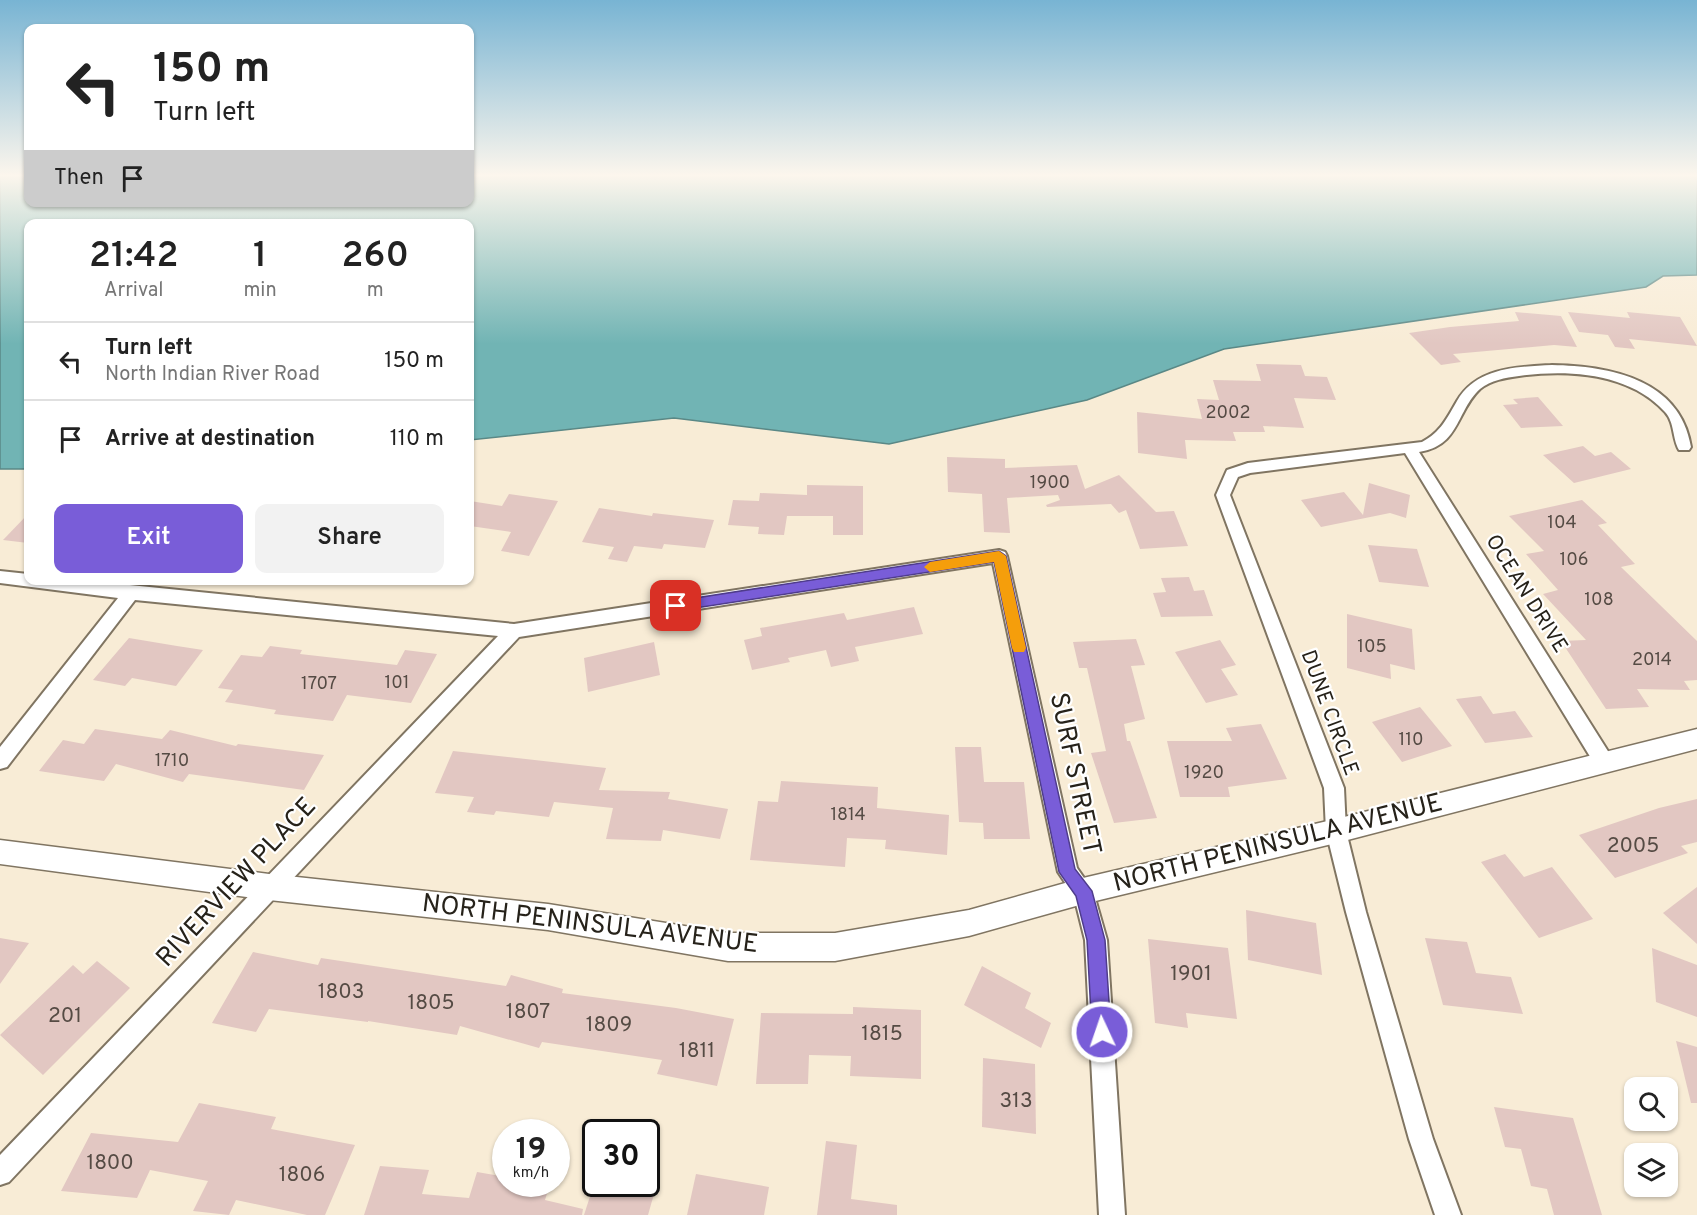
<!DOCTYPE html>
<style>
:root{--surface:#fff;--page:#f2f2f2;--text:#222;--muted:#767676;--line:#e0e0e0;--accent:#795dd8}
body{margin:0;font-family:Overpass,sans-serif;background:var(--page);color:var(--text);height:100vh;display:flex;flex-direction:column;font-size:22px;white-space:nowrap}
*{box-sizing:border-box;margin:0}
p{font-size:20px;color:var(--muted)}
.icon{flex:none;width:33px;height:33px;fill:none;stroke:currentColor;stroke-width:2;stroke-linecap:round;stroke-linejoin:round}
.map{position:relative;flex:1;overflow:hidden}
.panel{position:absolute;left:24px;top:219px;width:450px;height:366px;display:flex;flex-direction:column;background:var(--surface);border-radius:12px;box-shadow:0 2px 4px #0004}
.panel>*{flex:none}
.banner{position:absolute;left:24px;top:24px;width:450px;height:183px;border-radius:12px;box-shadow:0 2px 4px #0004;background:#fff;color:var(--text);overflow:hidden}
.buttons{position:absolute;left:1624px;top:1077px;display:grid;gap:12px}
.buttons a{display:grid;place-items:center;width:54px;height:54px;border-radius:12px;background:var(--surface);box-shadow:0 2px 4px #0004;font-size:30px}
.speed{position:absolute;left:492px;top:1119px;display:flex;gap:12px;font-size:30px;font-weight:700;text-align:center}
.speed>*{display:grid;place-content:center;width:78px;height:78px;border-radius:50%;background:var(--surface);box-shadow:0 2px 4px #0004;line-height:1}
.speed small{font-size:15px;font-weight:400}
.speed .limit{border:3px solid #111;border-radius:9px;background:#fff;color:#111}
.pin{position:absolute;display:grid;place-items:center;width:51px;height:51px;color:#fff;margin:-26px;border-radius:12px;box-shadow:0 3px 9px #0006}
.me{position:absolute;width:66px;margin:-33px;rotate:357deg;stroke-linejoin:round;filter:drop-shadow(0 0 4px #0008)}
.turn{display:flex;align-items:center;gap:21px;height:126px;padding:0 30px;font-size:27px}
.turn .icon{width:78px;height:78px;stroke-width:2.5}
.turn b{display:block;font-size:42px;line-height:51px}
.then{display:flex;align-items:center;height:57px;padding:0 30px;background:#0003;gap:12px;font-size:22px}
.eta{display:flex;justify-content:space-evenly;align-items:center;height:102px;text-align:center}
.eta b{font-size:36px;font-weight:600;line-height:42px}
.action{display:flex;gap:12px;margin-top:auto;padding:12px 30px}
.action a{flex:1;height:69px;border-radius:12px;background:var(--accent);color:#fff;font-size:24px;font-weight:600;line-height:69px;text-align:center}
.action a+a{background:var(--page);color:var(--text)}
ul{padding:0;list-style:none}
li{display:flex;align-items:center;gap:18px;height:78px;padding:0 30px;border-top:2px solid var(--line)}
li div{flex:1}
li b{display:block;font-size:22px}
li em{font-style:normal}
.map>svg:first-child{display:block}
.water{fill:#71b4b4;stroke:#5a8886;stroke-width:1.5}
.building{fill:#e2c7c2}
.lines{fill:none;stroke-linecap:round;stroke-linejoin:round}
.minor-casing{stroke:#807562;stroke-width:4}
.tertiary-casing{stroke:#807562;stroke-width:3}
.minor{fill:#fff;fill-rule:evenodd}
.tertiary{fill:#fff;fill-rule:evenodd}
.route{fill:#795dd8;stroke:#4f3c8c;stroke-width:1.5}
.slow{fill:#f59e0b}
.labels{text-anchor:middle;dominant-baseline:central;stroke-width:4.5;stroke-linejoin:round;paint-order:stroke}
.number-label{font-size:18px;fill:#554b44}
.street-label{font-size:21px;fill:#26221a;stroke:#fff}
.near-number-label{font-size:21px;fill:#554b44}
.near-street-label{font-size:26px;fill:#26221a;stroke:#fff}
</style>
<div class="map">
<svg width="1697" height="1215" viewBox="0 0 1697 1215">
<rect width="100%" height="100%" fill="#f8ecd6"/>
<!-- water -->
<polygon class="water" points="0,174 28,174 28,202 470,202 470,174 1697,174 1697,275 1663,276 1646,287 1224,349 1087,400 889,444 674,418 470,440 470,224 28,224 28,469 0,469"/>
<!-- building -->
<g class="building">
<polygon points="1515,312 1561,316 1577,347 1554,345 1453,354 1461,362 1441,365 1409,333 1450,327 1519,321"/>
<polygon points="1568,312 1630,318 1627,312 1680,317 1697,346 1629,339 1635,349 1615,347 1608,335 1579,332"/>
<polygon points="1256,364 1301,365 1305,376 1327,377 1336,400 1294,398 1304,428 1263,426 1265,432 1233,432 1236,441 1185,440 1187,459 1138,453 1137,412 1202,419 1197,399 1219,400 1213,380 1261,381"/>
<polygon points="1538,397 1563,426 1521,428 1503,405 1518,404 1513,399"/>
<polygon points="1583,446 1595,456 1611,452 1631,469 1574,483 1543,455"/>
<polygon points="947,457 1005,459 1005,468 1077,465 1085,489 1119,475 1156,512 1174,511 1188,546 1140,549 1126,510 1119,513 1111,504 1047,507 1046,505 1060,500 1058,495 1007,498 1010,533 984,532 982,494 948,492"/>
<polygon points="1369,483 1410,495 1406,518 1390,513 1321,527 1301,500 1344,492 1363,515"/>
<polygon points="807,485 863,486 863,535 833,535 833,516 787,516 784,535 758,534 759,527 728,525 733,500 759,501 760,493 807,495"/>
<polygon points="509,494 558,501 529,556 501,551 511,532 470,526 470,501 502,506"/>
<polygon points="1582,500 1607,523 1598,525 1635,564 1621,567 1697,641 1697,680 1684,681 1690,690 1637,689 1649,707 1606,709 1561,641 1586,640 1543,594 1558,590 1526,554 1544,551 1509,516"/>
<polygon points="599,508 652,516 653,513 714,520 705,548 664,544 662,549 634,546 627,562 608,559 614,547 582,542"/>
<polygon points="28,514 28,543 3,540"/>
<polygon points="1368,545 1417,549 1429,587 1379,582"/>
<polygon points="1189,577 1194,591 1204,590 1213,616 1161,617 1153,593 1166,592 1161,578"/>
<polygon points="914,607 923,634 855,647 859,661 831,667 826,650 788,658 790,662 752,670 744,640 762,636 760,628 844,613 847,620"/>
<polygon points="1347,614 1412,629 1415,670 1390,664 1391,679 1347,668"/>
<polygon points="129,638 177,646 203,650 176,686 132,678 125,686 93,680"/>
<polygon points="1136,639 1145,665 1131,666 1145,719 1124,724 1127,741 1130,741 1157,818 1114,823 1091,753 1106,751 1087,668 1079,668 1073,642"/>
<polygon points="1220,640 1236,665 1221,669 1238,695 1206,703 1175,652"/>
<polygon points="654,642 660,675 588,692 584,658"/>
<polygon points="270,646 302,650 300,654 397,665 405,650 437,654 411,703 347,695 333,721 274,714 276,710 225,702 233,690 218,688 241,655 262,657"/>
<polygon points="1481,696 1493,714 1515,711 1533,737 1485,743 1456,699"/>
<polygon points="1420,707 1452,746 1402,762 1372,722"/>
<polygon points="1261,724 1287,779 1228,787 1230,797 1180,797 1167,741 1232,741 1226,728"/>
<polygon points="95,729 162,739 170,730 236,746 238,744 324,755 304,790 189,774 183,782 116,764 104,781 39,771 63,740 84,744"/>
<polygon points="955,747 981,747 984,782 1024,782 1030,839 984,839 983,823 959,822"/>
<polygon points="453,751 606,768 599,790 670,792 668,799 728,809 720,839 663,830 661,841 606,839 613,808 554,802 549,817 496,811 494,815 467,812 474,797 435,793"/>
<polygon points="781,781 878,787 877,808 949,815 947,855 885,849 886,840 847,838 845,867 750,860 758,801 778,802"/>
<polygon points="1697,799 1697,842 1681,846 1688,853 1615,878 1579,835 1659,808"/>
<polygon points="1505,854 1524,877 1552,867 1593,919 1539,938 1481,862"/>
<polygon points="1697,887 1697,944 1663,913"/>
<polygon points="1246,910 1316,923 1322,975 1248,960"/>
<polygon points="0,938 29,943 0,984"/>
<polygon points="1425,938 1467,942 1476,973 1511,977 1523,1014 1443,1005"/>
<polygon points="1148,939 1228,948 1237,1019 1186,1013 1188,1028 1155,1023"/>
<polygon points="1652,948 1697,965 1697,1017 1656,1002"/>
<polygon points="253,952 318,965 321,958 506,986 511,975 563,989 562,993 676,1008 734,1019 717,1086 657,1074 662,1060 542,1042 539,1048 460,1026 457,1035 368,1021 368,1022 269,1009 256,1032 212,1023"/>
<polygon points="97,961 130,988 43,1075 0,1035 73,965 83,974"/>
<polygon points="982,966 1031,993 1025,1008 1051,1023 1041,1048 964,1005"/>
<polygon points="853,1007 921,1010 921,1079 850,1076 851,1056 809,1055 808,1084 756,1084 761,1013 853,1014"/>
<polygon points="1676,1041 1697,1047 1697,1103 1691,1103"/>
<polygon points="983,1058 1035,1064 1036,1134 982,1127"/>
<polygon points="199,1103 276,1117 271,1129 355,1145 325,1215 307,1215 236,1200 229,1215 193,1211 208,1181 150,1170 137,1198 61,1191 91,1133 178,1142"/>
<polygon points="1494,1107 1573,1118 1602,1215 1554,1215 1547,1189 1531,1186 1521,1149 1505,1147"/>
<polygon points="826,1141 857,1145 851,1199 897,1205 897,1215 817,1215"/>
<polygon points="380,1166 429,1170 422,1194 469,1198 477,1172 506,1177 506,1184 550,1184 545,1200 583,1209 582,1215 364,1215"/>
<polygon points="696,1174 769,1187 764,1215 687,1215"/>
<polygon points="594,1184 644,1184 656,1187 648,1215 584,1215"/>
</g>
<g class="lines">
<defs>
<g id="minor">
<path d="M1552,365C1610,366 1680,379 1691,447L1689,450H1679C1672,438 1675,423 1665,412C1630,373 1568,369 1519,376C1505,378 1491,380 1480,389C1456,411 1460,446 1419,452L1611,756L1613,762L1611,768L1604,770L1597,768L1405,453L1250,473L1238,477L1230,495L1344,788L1346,831L1366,912L1433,1139L1461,1215H1435L1409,1139L1346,912L1326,831L1324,788L1216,495L1227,470L1248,463L1422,442C1441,432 1447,418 1457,401C1477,367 1517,367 1552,365Z"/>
<polygon points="999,550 1005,552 1007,556 1077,868 1093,891 1107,940 1125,1215 1099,1215 1085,940 1074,896 1058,872 993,563 519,637 9,1182 0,1185 0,1155 498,636 135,600 7,767 0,769 0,747 118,598 0,583 0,571 28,574 28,580 80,580 514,624"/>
</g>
<polygon id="tertiary" points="1697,729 1697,749 1336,843 1083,904 969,936 835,961 728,961 548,930 269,900 0,864 0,840 269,874 548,904 728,933 835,933 969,910 1083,878 1336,819"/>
</defs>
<!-- minor casing -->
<use href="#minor" class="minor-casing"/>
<!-- tertiary casing -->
<use href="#tertiary" class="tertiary-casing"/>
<!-- minor -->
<use href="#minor" class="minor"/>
<!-- tertiary -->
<use href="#tertiary" class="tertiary"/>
</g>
<!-- sky -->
<linearGradient id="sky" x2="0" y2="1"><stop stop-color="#78b4d3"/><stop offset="0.51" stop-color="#fcf6ed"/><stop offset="1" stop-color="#fcf6ed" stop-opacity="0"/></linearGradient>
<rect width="1697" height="344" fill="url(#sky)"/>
<!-- route -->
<polygon class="route" points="999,551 1006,556 1075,869 1092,891 1105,940 1111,1032 1108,1038 1102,1041 1095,1038 1092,1032 1087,940 1076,896 1059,872 994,562 676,611 669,606 676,601"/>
<!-- slow -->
<polygon class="slow" points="999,551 1006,556 1026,648 1024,652 1014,652 1012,648 994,562 930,572 924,567 930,562"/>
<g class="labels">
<!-- number labels -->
<g class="number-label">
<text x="1228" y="413">2002</text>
<text x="1050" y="483">1900</text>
<text x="1562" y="523">104</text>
<text x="1574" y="560">106</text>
<text x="1599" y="600">108</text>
<text x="1372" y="647">105</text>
<text x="1652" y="660">2014</text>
<text x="397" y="683">101</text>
<text x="319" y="684">1707</text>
<text x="1411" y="740">110</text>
<text x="172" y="761">1710</text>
<text x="1204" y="773">1920</text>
<text x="848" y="815">1814</text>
</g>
<!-- street labels -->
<g class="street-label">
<text transform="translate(1526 594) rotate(58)">OCEAN DRIVE</text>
<text transform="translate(1329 713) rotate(70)">DUNE CIRCLE</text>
</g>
<!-- near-number labels -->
<g class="near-number-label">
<text x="1633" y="846">2005</text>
<text x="1191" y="974">1901</text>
<text x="341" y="992">1803</text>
<text x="431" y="1003">1805</text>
<text x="528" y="1012">1807</text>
<text x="65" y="1016">201</text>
<text x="609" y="1025">1809</text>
<text x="882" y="1034">1815</text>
<text x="697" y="1051">1811</text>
<text x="1016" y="1101">313</text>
<text x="110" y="1163">1800</text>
<text x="302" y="1175">1806</text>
</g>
<!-- near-street labels -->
<g class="near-street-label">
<text transform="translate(1074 774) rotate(78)">SURF STREET</text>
<text transform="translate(1278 844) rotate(-14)">NORTH PENINSULA AVENUE</text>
<text transform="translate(237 883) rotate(-47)">RIVERVIEW PLACE</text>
<text transform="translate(590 925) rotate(7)">NORTH PENINSULA AVENUE</text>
</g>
</g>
</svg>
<div class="buttons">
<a><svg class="icon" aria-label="search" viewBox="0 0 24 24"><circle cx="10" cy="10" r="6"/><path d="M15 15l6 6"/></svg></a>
<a><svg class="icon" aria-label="layers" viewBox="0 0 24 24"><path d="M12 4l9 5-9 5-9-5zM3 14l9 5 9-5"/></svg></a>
</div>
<div class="speed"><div>19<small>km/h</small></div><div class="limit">30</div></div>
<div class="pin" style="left:676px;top:606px;background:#d93025"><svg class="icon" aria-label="arrive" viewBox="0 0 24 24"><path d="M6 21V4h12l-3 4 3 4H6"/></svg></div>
<svg class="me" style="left:1102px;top:1032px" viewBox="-20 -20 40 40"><circle r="17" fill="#795dd8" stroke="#fff" stroke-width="3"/><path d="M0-11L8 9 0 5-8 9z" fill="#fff"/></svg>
<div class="banner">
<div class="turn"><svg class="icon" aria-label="left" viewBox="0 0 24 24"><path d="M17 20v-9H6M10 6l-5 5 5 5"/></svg><div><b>150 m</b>Turn left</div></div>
<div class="then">Then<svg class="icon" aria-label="arrive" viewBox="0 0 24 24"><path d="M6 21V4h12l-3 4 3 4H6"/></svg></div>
</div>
<section class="panel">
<div class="eta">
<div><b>21:42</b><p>Arrival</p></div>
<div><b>1</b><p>min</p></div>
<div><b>260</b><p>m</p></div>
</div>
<ul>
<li><svg class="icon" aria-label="left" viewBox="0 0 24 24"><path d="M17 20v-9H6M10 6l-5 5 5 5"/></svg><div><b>Turn left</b><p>North Indian River Road</p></div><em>150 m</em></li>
<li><svg class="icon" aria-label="arrive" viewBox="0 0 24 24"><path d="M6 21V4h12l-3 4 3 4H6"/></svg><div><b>Arrive at destination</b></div><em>110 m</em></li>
</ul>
<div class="action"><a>Exit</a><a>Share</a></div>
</section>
</div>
